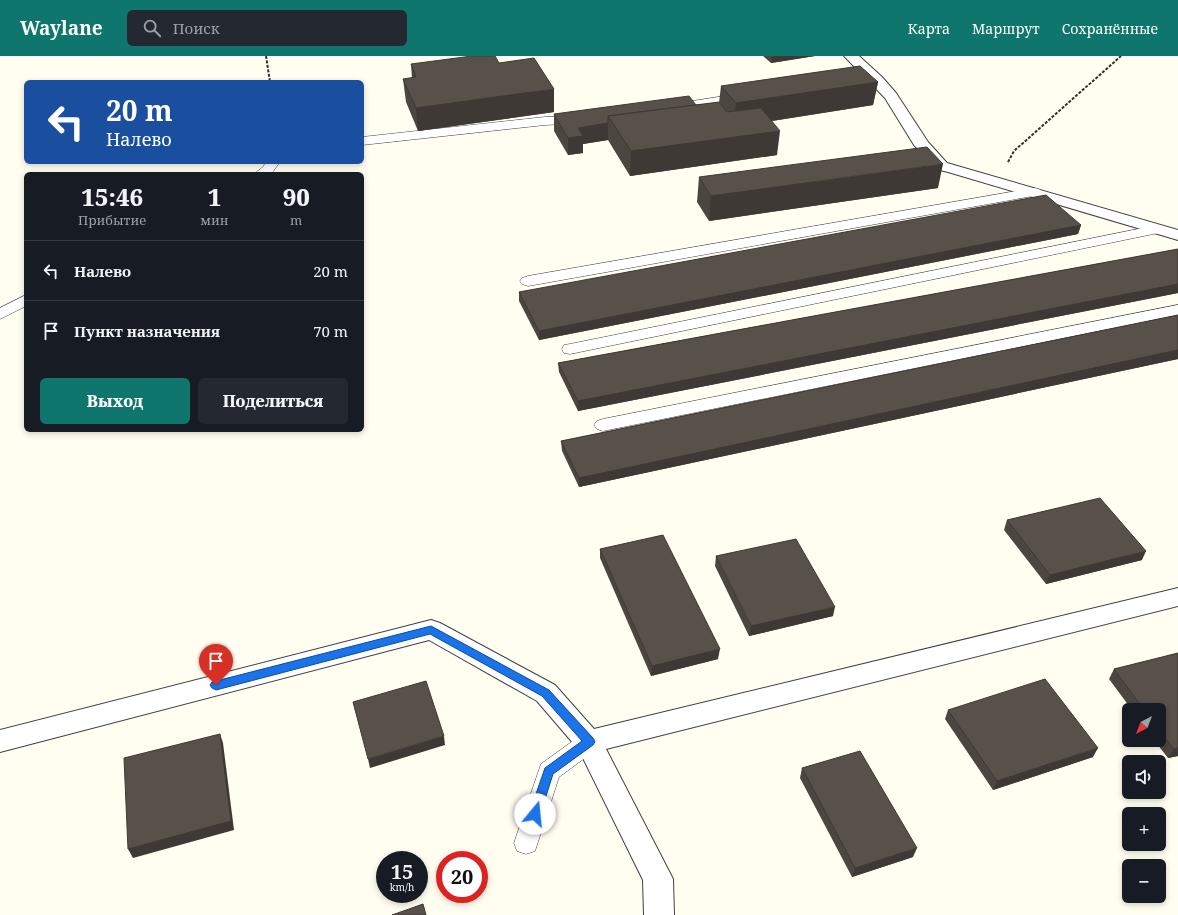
<!DOCTYPE html>
<html lang="ru">
<meta charset="utf-8">
<style>
:root{--surface:#171b24;--page:#242831;--text:#f1f3f6;--muted:#9ea1a6;--line:#363941;--accent:#0f766e}
body{margin:0;font-family:"Noto Serif",serif;background:var(--page);color:var(--text);height:100vh;display:flex;flex-direction:column;font-size:15px;white-space:nowrap}
*{box-sizing:border-box;margin:0}
p{font-size:13px;color:var(--muted)}
.icon{flex:none;width:22px;height:22px;fill:none;stroke:currentColor;stroke-width:2;stroke-linecap:round;stroke-linejoin:round}
.map{position:relative;flex:1;overflow:hidden}
.sheet{position:absolute;left:24px;top:116px;width:340px;height:260px;display:flex;flex-direction:column;background:var(--surface);border-radius:6px;box-shadow:0 2px 6px #0003}
.sheet>*{flex:none}
.hud{position:absolute;left:24px;top:24px;width:340px;height:84px;border-radius:6px;box-shadow:0 2px 6px #0003;background:#1a4fa0;color:#fff;overflow:hidden}
.needle{width:26px;rotate:222deg}
.fabs{position:absolute;left:1122px;top:647px;display:grid;gap:8px}
.fabs a{display:grid;place-items:center;width:44px;height:44px;border-radius:6px;background:var(--surface);box-shadow:0 2px 6px #0003;font-size:20px}
.speed{position:absolute;left:376px;top:795px;display:flex;gap:8px;font-size:20px;font-weight:700;text-align:center}
.speed>*{display:grid;place-content:center;width:52px;height:52px;border-radius:50%;background:var(--surface);box-shadow:0 2px 6px #0003;line-height:1}
.speed small{font-size:10px;font-weight:400}
.speed .limit{border:6px solid #d22;background:#fff;color:#111}
.pin{position:absolute;display:grid;place-items:center;width:34px;height:34px;color:#fff;margin:-41px -17px;border-radius:50% 50% 50% 0;rotate:-45deg;box-shadow:0 0 4px #0007}
.pin .icon{rotate:45deg}
.me{position:absolute;width:44px;margin:-22px;rotate:17deg;stroke-linejoin:round;filter:drop-shadow(0 0 3px #0008)}
.turn{display:flex;align-items:center;gap:14px;height:84px;padding:0 16px;font-size:18px}
.turn .icon{width:52px;height:52px;stroke-width:2.5}
.turn b{display:block;font-size:28px;line-height:34px}
.eta{display:flex;justify-content:space-evenly;align-items:center;height:68px;text-align:center}
.eta b{font-size:24px;font-weight:800;line-height:28px}
.primary-button{display:flex;gap:8px;margin-top:auto;padding:8px 16px}
.primary-button a{flex:1;height:46px;border-radius:6px;background:var(--accent);color:#fff;font-size:16px;font-weight:800;line-height:46px;text-align:center}
.primary-button a+a{background:var(--page);color:var(--text)}
ul{padding:0;list-style:none}
li{display:flex;align-items:center;gap:12px;height:60px;padding:0 16px;border-top:1px solid var(--line)}
li div{flex:1}
li b{display:block;font-size:15px}
li em{font-style:normal}
header{display:flex;align-items:center;gap:24px;box-sizing:border-box;height:56px;padding:0 20px;background:var(--accent);color:#fff}
header strong{font-size:19px}
nav{display:flex;gap:22px;margin-inline-start:auto;font-size:14px}
.search{width:280px;height:36px;background:var(--page);display:flex;align-items:center;gap:10px;box-sizing:border-box;padding:0 14px;border-radius:6px;color:var(--muted);font-size:15px}
.map>svg:first-child{display:block}
.lines{fill:none;stroke-linecap:round;stroke-linejoin:round}
.service-casing{stroke:#414141;stroke-width:1}
.minor-casing{stroke:#414141;stroke-width:2}
.path{stroke:#303030;stroke-width:2;stroke-dasharray:3 1.5;stroke-linecap:butt}
.service{fill:#fff;fill-rule:evenodd}
.minor{fill:#fff;fill-rule:evenodd}
.wall{fill:#4c4640}
.shaded-wall{fill:#3e3934}
.building{fill:#58514a;stroke:#3e3934}
.route{fill:#1a73e8;stroke:#114b97}
</style>
<header>
<strong>Waylane</strong>
<div class="search"><svg class="icon" aria-label="search" viewBox="0 0 24 24"><circle cx="10" cy="10" r="6"/><path d="M15 15l6 6"/></svg>Поиск</div>
<nav><a>Карта</a><a>Маршрут</a><a>Сохранённые</a></nav>
</header>
<div class="map">
<svg width="1178" height="859" viewBox="0 0 1178 859">
<rect width="100%" height="100%" fill="#fffef0"/>
<g class="lines">
<defs>
<g id="service">
<polygon points="744,37 748,38 750,41 748,44 680,55 676,54 674,51 676,48 680,47"/>
<polygon points="580,60 585,61 586,64 585,67 545,69 362,89 362,81 545,61"/>
<polygon points="266,106 280,106 271,118 254,118 263,111"/>
<polygon points="1034,132 1039,133 1041,136 1039,139 528,230 522,228 520,225 522,222 528,220"/>
<polygon points="1158,169 1163,170 1165,173 1163,176 570,298 564,297 562,293 564,289 570,288"/>
<polygon points="26,239 26,250 0,263 0,252"/>
<polygon points="1178,249 1178,259 603,375 597,373 594,369 597,365 603,363"/>
<polygon points="589,676 597,679 601,686 597,693 559,721 535,795 526,798 517,795 514,787 541,708 581,679"/>
</g>
<g id="minor">
<polygon points="844,0 859,0 882,21 896,37 928,86 947,107 1178,174 1178,184 948,116 908,106 906,103 908,100 914,98 925,101 914,89 885,42"/>
<polygon points="1178,532 1178,550 606,693 673,823 674,859 644,859 643,824 579,694 537,645 429,584 0,696 0,674 431,564 440,567 555,629 594,673"/>
</g>
</defs>
<!-- service casing -->
<use href="#service" class="service-casing"/>
<!-- minor casing -->
<use href="#minor" class="minor-casing"/>
<!-- path -->
<g class="path">
<polyline points="266,0 270,26"/>
<polyline points="1008,106 1014,95 1121,0"/>
</g>
<!-- service -->
<use href="#service" class="service"/>
<!-- minor -->
<use href="#minor" class="minor"/>
</g>
<!-- wall -->
<g class="wall">
<polygon points="763,0 815,0 771,7"/>
<polygon points="499,7 554,56 418,75 406,46 403,23 412,22 411,8"/>
<polygon points="878,26 873,49 772,65 777,99 630,120 608,84 583,88 583,97 568,99 554,75 554,58 719,47 721,30"/>
<polygon points="699,121 938,132 709,165 697,146"/>
<polygon points="1081,169 1078,178 539,284 519,245 519,236"/>
<polygon points="1178,193 1178,237 578,355 559,316 558,307"/>
<polygon points="1178,259 1178,303 579,431 562,395 561,385"/>
<polygon points="1007,464 1142,504 1046,528 1004,474"/>
<polygon points="600,493 718,603 651,620 600,502"/>
<polygon points="716,500 833,560 749,580 715,510"/>
<polygon points="1178,597 1178,700 1168,702 1154,684 1159,684 1159,654 1132,654 1109,623 1114,613"/>
<polygon points="948,654 1093,701 993,734 945,663"/>
<polygon points="802,712 913,801 852,821 800,722"/>
</g>
<!-- shaded-wall -->
<g class="shaded-wall">
<polygon points="772,0 815,0 771,7"/>
<polygon points="878,26 873,49 734,71 736,47"/>
<polygon points="554,33 554,56 418,75 416,52"/>
<polygon points="608,67 608,84 583,88 583,97 568,99 568,82 578,72"/>
<polygon points="780,75 777,99 630,120 631,95"/>
<polygon points="943,108 938,132 709,165 711,140"/>
<polygon points="1081,169 1078,178 539,284 539,275"/>
<polygon points="1178,228 1178,237 578,355 578,345"/>
<polygon points="1178,294 1178,303 579,431 579,422"/>
<polygon points="1146,495 1142,504 1046,528 1050,519"/>
<polygon points="835,551 833,560 749,580 751,570"/>
<polygon points="720,593 718,603 651,620 652,610"/>
<polygon points="220,678 223,687 234,774 133,802 128,793"/>
<polygon points="444,680 445,689 370,712 368,703"/>
<polygon points="1098,692 1093,701 993,734 997,725"/>
<polygon points="1178,692 1178,700 1168,702 1174,693"/>
<polygon points="917,792 913,801 852,821 855,812"/>
</g>
<!-- building -->
<g class="building">
<polygon points="472,0 495,0 499,7 534,2 554,33 416,52 403,23 416,21 411,8"/>
<polygon points="860,10 878,26 736,47 721,30"/>
<polygon points="689,40 696,49 608,60 608,67 578,72 583,80 568,82 554,58"/>
<polygon points="719,46 727,56 761,52 780,75 631,95 608,60"/>
<polygon points="927,91 943,108 711,140 699,121"/>
<polygon points="1046,139 1081,169 539,275 519,236"/>
<polygon points="1178,193 1178,228 578,345 558,307"/>
<polygon points="1178,259 1178,294 579,422 561,385"/>
<polygon points="1100,442 1146,495 1050,519 1007,464"/>
<polygon points="663,479 720,593 652,610 600,493"/>
<polygon points="796,483 835,551 751,570 716,500"/>
<polygon points="1178,597 1178,692 1174,693 1159,674 1159,654 1144,654 1114,613"/>
<polygon points="1045,623 1098,692 997,725 948,654"/>
<polygon points="426,625 444,680 368,703 353,646"/>
<polygon points="220,678 231,765 128,793 124,702"/>
<polygon points="860,695 917,792 855,812 802,712"/>
<polygon points="423,848 426,859 392,859"/>
</g>
<!-- route -->
<polygon class="route" points="431,570 549,634 593,682 595,686 593,689 553,718 539,762 535,763 531,762 529,758 545,712 582,685 542,640 430,578 216,634 212,632 210,629 212,626 216,625"/>
</svg>
<div class="fabs">
<a><svg class="needle" viewBox="-14 -14 28 28"><path d="M0-13l5 13h-10z" fill="#e53935"/><path d="M0 13l5-13h-10z" fill="#9ea1a6"/></svg></a>
<a><svg class="icon" aria-label="sound" viewBox="0 0 24 24"><path d="M4 9h4l5-4v14l-5-4H4zM17 9q2 3 0 6"/></svg></a>
<a>+</a>
<a>−</a>
</div>
<div class="speed"><div>15<small>km/h</small></div><div class="limit">20</div></div>
<div class="pin" style="left:216px;top:629px;background:#d93025"><svg class="icon" aria-label="arrive" viewBox="0 0 24 24"><path d="M6 21V4h12l-3 4 3 4H6"/></svg></div>
<svg class="me" style="left:535px;top:758px" viewBox="-20 -20 40 40"><circle r="19" fill="#fff"/><path d="M0-13L10 11 0 6-10 11z" fill="#1a73e8"/></svg>
<div class="hud">
<div class="turn"><svg class="icon" aria-label="left" viewBox="0 0 24 24"><path d="M17 20v-9H6M10 6l-5 5 5 5"/></svg><div><b>20 m</b>Налево</div></div>
</div>
<section class="sheet">
<div class="eta">
<div><b>15:46</b><p>Прибытие</p></div>
<div><b>1</b><p>мин</p></div>
<div><b>90</b><p>m</p></div>
</div>
<ul>
<li><svg class="icon" aria-label="left" viewBox="0 0 24 24"><path d="M17 20v-9H6M10 6l-5 5 5 5"/></svg><div><b>Налево</b></div><em>20 m</em></li>
<li><svg class="icon" aria-label="arrive" viewBox="0 0 24 24"><path d="M6 21V4h12l-3 4 3 4H6"/></svg><div><b>Пункт назначения</b></div><em>70 m</em></li>
</ul>
<div class="primary-button"><a>Выход</a><a>Поделиться</a></div>
</section>
</div>
